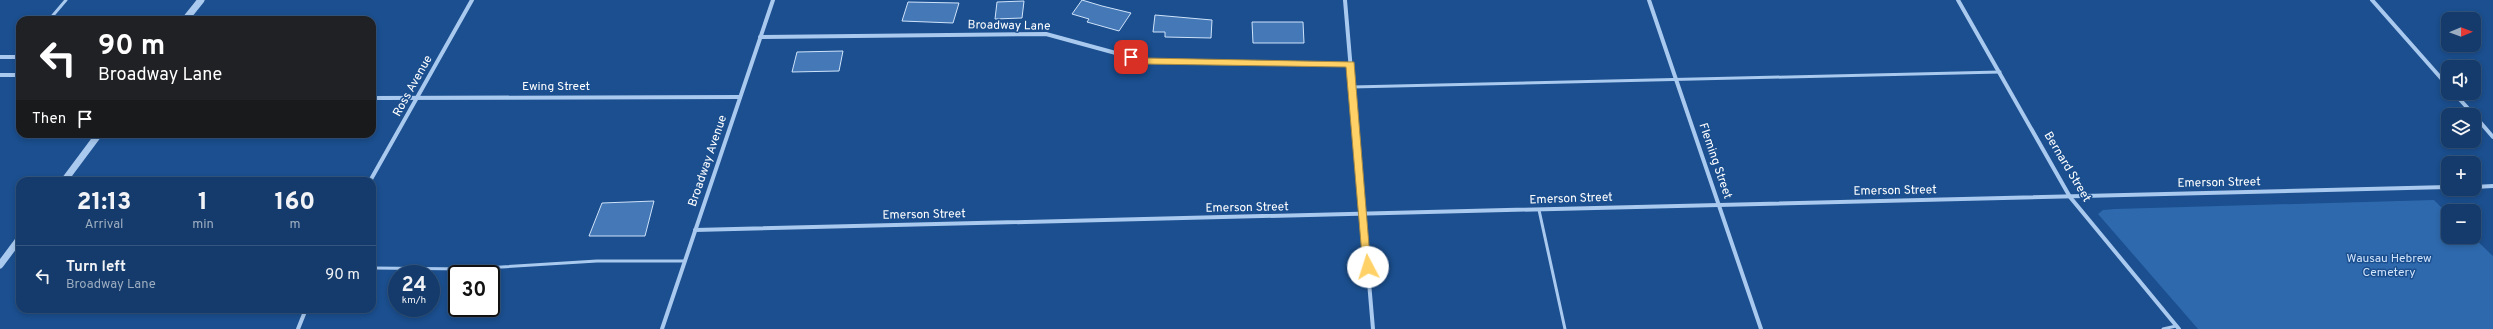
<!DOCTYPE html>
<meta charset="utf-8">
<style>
:root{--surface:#143b6b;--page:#214673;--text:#f1f3f6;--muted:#9dadc1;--line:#33557e}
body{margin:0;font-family:Overpass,sans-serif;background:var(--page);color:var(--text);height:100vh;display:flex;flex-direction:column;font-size:15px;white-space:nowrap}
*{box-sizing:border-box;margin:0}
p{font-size:13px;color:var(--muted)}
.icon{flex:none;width:22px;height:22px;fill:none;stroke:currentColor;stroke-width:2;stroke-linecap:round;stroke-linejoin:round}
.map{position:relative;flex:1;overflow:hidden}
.details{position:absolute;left:16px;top:177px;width:360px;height:136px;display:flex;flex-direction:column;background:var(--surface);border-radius:12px;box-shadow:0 2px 6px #0003,0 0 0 1px var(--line)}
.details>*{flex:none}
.banner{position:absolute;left:16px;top:16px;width:360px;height:122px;border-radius:12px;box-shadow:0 2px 6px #0003,0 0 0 1px var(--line);background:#202124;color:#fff;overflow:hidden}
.needle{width:26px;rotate:89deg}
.fabs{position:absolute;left:2441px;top:12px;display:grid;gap:8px}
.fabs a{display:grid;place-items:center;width:40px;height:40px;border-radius:8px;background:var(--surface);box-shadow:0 2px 6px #0003,0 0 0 1px var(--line);font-size:20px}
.speed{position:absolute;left:388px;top:265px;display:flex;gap:8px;font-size:20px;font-weight:700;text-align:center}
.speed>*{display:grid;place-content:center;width:52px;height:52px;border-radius:50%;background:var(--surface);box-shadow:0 2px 6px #0003,0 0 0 1px var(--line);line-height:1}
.speed small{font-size:10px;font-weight:400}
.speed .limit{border:2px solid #111;border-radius:6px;background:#fff;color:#111}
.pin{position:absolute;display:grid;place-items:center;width:34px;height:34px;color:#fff;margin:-17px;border-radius:8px;box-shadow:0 2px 6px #0006}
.me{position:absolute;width:44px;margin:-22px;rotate:355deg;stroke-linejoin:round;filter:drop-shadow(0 0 3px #0008)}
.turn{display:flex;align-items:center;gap:14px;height:84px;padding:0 16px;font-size:18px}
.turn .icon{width:52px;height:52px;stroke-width:2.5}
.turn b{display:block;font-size:28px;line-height:34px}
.then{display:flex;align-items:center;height:38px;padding:0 16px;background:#0003;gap:8px;font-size:15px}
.eta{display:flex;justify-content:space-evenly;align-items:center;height:68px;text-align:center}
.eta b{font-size:24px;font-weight:800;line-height:28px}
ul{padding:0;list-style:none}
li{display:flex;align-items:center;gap:12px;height:60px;padding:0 16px;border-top:1px solid var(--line)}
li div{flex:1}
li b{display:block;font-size:15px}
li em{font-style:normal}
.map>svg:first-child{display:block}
.green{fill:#2e69ad}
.building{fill:#4478b7;stroke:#cfe3fa}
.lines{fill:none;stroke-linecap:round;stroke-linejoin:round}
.service{stroke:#a9c9ee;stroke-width:3}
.minor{stroke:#a9c9ee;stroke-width:4}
.tertiary{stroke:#a9c9ee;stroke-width:7}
.route{fill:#ffd166;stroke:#a68842}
.labels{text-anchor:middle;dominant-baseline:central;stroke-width:3;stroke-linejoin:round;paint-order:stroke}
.street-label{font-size:12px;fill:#fff;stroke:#1b4f8f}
.park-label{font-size:12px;fill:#cfe3fa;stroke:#1b4f8f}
</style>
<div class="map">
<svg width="2493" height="329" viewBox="0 0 2493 329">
<rect width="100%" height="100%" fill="#1b4f8f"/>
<!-- green -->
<polygon class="green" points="2434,200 2448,214 2448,237 2473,237 2493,256 2493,329 2198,329 2098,214 2103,210 2115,209"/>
<!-- building -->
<g class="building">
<polygon points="1082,0 1102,6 1131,13 1119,31 1087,22 1089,19 1072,14"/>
<polygon points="1024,1 1022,18 995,19 997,2"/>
<polygon points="908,2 959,3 953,23 902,21"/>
<polygon points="1155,15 1212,20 1211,38 1165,37 1165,32 1153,32"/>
<polygon points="1252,22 1303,22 1304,43 1253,43"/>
<polygon points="843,51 839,71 792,72 797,52"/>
<polygon points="654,201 645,236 589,236 602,203"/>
</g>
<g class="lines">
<!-- service -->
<g class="service">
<polyline points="49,20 66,0"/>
<polyline points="1352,87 2000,72"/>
<polyline points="1539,210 1565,329"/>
<polyline points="372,268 468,269 597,261 685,261"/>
<polyline points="2163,329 2176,326"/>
</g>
<!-- minor -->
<g class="minor">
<polyline points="1345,0 1373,329"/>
<polyline points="1649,0 1761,329"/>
<polyline points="1958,0 2070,197 2179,329"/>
<polyline points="2372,0 2448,86"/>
<polyline points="760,37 1046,34 1145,61 1351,65"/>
<polyline points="0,57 20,57"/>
<polyline points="0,75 20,75"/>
<polyline points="2454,93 2474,115"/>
<polyline points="372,98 740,97"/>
<polyline points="2474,115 2493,137"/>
<polyline points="370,181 472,0"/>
<polyline points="2474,187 2493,186"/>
<polyline points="695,230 2448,187"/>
<polyline points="298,329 306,309"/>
<polyline points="662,329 773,0"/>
</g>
<!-- tertiary -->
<g class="tertiary">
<polyline points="185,20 201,0"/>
<polyline points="64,181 99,134"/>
<polyline points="0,265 20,238"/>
</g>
</g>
<!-- route -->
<polygon class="route" points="1131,54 1145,58 1354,62 1371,270 1368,271 1363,267 1346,67 1145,64 1128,59 1127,57"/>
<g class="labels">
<!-- street labels -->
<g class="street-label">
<text transform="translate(1009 26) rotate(1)">Broadway Lane</text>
<text transform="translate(413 86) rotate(-61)">Ross Avenue</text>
<text x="556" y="87">Ewing Street</text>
<text transform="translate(708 161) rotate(-71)">Broadway Avenue</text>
<text transform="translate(1715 161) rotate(71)">Fleming Street</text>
<text transform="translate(2067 167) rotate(59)">Bernard Street</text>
<text transform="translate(2219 183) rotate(-1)">Emerson Street</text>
<text transform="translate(1895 191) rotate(-1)">Emerson Street</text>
<text transform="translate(1571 199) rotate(-2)">Emerson Street</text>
<text transform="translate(1247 208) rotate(-1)">Emerson Street</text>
<text transform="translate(924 215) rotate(-1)">Emerson Street</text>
</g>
<!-- park labels -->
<g class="park-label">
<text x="2389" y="259">Wausau Hebrew<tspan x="2389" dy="14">Cemetery</tspan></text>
</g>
</g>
</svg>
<div class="fabs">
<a><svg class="needle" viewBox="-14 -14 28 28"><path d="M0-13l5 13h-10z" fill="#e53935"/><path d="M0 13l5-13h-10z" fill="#9dadc1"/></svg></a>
<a><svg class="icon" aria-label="sound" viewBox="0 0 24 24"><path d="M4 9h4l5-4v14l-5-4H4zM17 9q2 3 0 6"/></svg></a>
<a><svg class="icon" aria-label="layers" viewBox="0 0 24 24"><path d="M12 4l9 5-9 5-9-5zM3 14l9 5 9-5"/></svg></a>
<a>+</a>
<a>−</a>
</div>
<div class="speed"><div>24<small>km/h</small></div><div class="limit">30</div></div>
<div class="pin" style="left:1131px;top:57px;background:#d93025"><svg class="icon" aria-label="arrive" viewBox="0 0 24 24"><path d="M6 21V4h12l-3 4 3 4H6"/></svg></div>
<svg class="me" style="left:1368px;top:267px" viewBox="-20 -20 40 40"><circle r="19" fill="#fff"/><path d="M0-13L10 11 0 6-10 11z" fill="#ffd166"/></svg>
<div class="banner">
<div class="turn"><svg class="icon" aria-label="left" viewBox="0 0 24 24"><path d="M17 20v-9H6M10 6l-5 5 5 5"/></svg><div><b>90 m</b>Broadway Lane</div></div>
<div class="then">Then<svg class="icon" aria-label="arrive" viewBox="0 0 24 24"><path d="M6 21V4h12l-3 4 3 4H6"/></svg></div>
</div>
<section class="details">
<div class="eta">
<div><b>21:13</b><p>Arrival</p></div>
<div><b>1</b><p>min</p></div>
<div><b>160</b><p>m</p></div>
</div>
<ul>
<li><svg class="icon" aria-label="left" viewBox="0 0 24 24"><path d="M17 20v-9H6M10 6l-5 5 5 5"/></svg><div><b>Turn left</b><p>Broadway Lane</p></div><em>90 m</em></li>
</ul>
</section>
</div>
